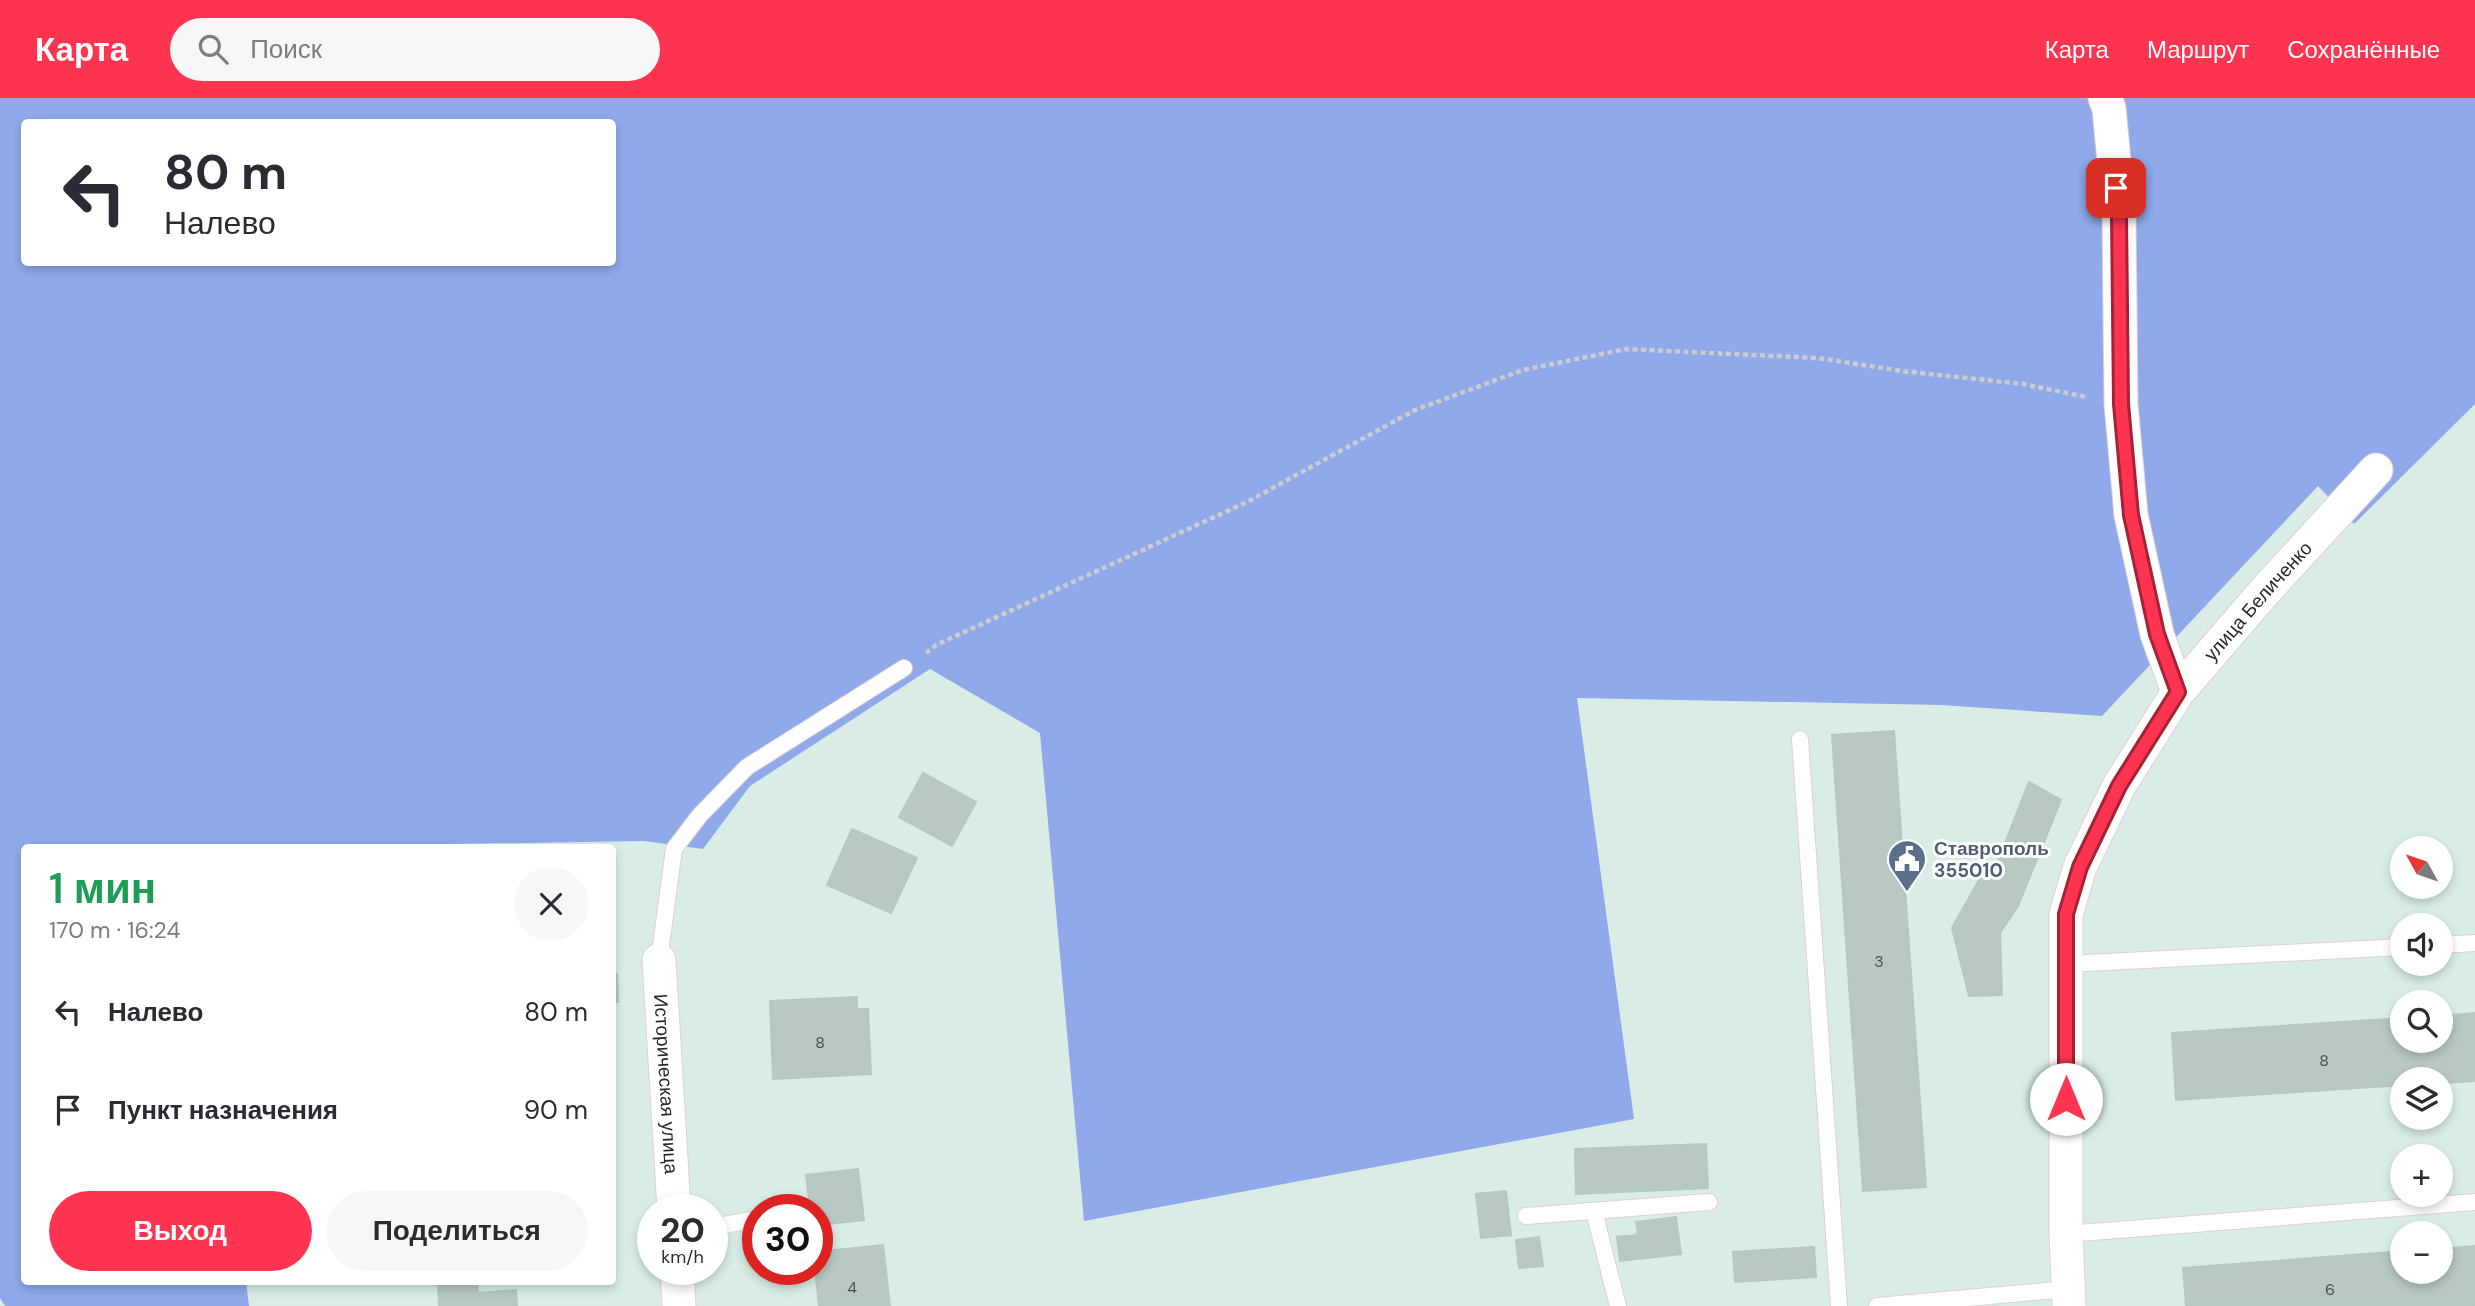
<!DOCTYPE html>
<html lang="ru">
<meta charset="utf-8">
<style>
:root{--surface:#fff;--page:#f7f7f7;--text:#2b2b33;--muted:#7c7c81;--accent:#ff3450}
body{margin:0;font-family:"DM Sans",sans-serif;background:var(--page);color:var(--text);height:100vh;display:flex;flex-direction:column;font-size:26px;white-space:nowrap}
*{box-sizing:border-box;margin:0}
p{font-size:23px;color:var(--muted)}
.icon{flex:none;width:38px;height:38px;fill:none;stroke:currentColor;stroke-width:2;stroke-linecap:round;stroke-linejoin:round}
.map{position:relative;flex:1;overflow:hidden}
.details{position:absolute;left:21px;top:746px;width:595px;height:441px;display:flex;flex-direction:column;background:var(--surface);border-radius:7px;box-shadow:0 4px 10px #0003}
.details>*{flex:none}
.banner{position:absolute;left:21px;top:21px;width:595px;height:147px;border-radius:7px;box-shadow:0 4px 10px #0003;background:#fff;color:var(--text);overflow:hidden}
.needle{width:46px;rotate:310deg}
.controls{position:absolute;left:2390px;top:738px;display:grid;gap:14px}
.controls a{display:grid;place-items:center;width:63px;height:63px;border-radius:50%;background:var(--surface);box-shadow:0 4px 10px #0003;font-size:35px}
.speed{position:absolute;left:637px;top:1096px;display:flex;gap:14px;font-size:35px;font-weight:700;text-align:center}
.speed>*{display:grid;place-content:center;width:91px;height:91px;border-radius:50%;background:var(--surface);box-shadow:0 4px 10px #0003;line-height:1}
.speed small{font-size:18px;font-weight:400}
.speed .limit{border:10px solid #d22;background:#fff;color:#111}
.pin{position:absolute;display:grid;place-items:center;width:60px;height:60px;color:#fff;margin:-30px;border-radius:14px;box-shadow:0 4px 10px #0006}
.me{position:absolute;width:77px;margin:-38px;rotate:0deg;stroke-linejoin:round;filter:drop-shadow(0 0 5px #0008)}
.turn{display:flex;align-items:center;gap:24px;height:147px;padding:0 28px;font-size:32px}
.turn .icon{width:91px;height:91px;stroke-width:2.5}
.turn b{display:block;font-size:49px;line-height:60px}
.round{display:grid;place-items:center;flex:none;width:74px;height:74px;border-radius:37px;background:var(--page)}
.head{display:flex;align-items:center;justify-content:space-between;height:119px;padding:0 28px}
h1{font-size:42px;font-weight:600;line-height:52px;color:#1e9e55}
.button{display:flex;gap:14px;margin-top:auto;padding:14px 28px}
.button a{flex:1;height:80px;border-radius:42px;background:var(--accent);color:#fff;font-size:28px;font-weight:600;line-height:80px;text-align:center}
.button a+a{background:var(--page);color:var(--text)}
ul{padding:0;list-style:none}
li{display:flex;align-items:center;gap:21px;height:98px;padding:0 28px}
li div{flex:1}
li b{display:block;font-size:26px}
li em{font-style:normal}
header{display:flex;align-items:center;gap:42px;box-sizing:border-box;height:98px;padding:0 35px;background:var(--accent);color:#fff}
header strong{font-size:33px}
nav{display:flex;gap:38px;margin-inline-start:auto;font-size:24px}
.search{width:490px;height:63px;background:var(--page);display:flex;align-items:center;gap:18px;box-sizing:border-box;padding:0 24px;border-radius:38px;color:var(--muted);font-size:26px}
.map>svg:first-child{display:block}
.green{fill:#8fa9ea;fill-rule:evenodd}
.building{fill:#b9c8c3;stroke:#b3c9c2;stroke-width:2}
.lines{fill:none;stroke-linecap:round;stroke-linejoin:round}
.lane-casing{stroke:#e4ced1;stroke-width:18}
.street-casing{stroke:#e4ced1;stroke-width:35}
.path{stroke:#ccc;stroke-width:4.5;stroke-dasharray:5 3.5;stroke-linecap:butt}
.lane{stroke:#fff;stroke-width:16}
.street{stroke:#fff;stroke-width:33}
.route-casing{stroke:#a62234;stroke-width:18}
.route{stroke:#ff3450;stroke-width:12}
.labels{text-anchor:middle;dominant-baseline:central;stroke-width:6;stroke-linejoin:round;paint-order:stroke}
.number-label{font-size:16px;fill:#4d5150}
.street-label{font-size:19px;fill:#292929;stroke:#fff}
.service-label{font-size:19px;font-weight:bold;fill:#4e5e75;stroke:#fff;text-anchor:start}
</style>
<header>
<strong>Карта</strong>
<div class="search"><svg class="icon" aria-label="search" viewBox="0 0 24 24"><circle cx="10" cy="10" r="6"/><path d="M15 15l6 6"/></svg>Поиск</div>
<nav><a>Карта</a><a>Маршрут</a><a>Сохранённые</a></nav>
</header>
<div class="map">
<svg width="2475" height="1208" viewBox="0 0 2475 1208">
<rect width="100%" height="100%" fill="#d9ede6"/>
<!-- green -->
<path class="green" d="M0,0H2475V306L2354,426L2318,388L2102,618L1941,607L1577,600L1634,1021L1084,1123L1040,635L930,571L750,688L703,751L644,743L262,749H24V1183H246L249,1208H5L0,1200ZM24,24H612V164H24Z"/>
<!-- building -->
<g class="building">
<polygon points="1894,633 1926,1089 1863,1093 1832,637"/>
<polygon points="923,675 976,704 952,748 899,719"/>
<polygon points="2029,684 2061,702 2018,808 2000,835 2002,897 1969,898 1952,830 1984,773 1993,775"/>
<polygon points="852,731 917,760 891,815 827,787"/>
<polygon points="612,876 617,876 618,904 612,904"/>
<polygon points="857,899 857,911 868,911 871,976 773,981 770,903"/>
<polygon points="2475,915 2475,983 2441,985 2441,982 2403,982 2403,987 2176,1002 2172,935 2403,920 2403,943 2441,943 2441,918"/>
<polygon points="1706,1046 1708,1090 1576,1096 1575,1051"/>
<polygon points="858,1071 864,1122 817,1127 817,1111 810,1111 806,1077"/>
<polygon points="1506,1093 1511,1137 1481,1140 1476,1096"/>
<polygon points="1676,1119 1681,1156 1620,1163 1617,1139 1638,1137 1636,1124"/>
<polygon points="1539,1139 1543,1168 1519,1170 1516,1142"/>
<polygon points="883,1147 890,1208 819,1208 815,1171 817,1171 817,1154"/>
<polygon points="2475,1148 2475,1208 2186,1208 2183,1170 2403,1153 2403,1174 2441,1174 2441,1151"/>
<polygon points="1814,1149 1816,1179 1735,1184 1733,1154"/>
<polygon points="438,1183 477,1183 478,1195 516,1192 517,1208 439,1208"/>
</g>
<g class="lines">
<defs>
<g id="lane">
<polyline points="1800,641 1839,1208"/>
<polyline points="2441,847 2475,845"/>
<polyline points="659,862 674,751 700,717 747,669 904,570"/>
<polyline points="2066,866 2403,849"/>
<polyline points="1594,1113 1618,1208"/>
<polyline points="1526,1118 1709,1104"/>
<polyline points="712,1129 758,1121"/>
<polyline points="2066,1136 2475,1104"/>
<polyline points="1877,1208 2068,1191"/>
</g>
<g id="street">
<polyline points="2105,0 2109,10 2119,116 2121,306 2131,417 2157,536 2178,594"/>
<path id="s1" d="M659,862L674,1111"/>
<polyline points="677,1171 679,1208"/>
<path id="s2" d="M2069,1208L2066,1136V816L2080,769L2119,688L2178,594L2266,492L2376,372"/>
</g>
</defs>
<!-- lane casing -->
<use href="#lane" class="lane-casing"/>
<!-- street casing -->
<use href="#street" class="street-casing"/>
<!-- path -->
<polyline class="path" points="926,555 936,547 1247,404 1415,312 1523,272 1626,251 1818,260 1902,273 2023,286 2086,299"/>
<!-- lane -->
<use href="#lane" class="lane"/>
<!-- street -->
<use href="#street" class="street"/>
</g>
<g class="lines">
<defs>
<polyline id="route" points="2066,1001 2066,816 2080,769 2119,688 2178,594 2157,536 2131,417 2121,306 2119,116 2116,90"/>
</defs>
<!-- route casing -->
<use href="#route" class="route-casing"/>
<!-- route -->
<use href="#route" class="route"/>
</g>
<!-- icons -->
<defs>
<symbol id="civic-pin" viewBox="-11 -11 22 30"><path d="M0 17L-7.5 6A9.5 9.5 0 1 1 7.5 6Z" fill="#5c6f8a" stroke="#fff"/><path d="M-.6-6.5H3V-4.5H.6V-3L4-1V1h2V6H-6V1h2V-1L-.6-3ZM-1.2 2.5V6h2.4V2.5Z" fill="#fff"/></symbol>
</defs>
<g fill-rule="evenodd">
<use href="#civic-pin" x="1885" y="739" width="44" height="60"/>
</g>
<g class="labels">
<!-- number labels -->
<g class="number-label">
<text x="1879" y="863">3</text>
<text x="820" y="944">8</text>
<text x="2324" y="962">8</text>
<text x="852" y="1189">4</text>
<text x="2330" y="1191">6</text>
</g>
<!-- street labels -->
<g class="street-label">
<text stroke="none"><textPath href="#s2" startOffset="763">улица Беличенко</textPath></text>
<text stroke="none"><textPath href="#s1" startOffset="124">Историческая улица</textPath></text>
</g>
<!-- service labels -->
<g class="service-label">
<text x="1934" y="750">Ставрополь<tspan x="1934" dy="22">355010</tspan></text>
</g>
</g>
</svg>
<div class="controls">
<a><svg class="needle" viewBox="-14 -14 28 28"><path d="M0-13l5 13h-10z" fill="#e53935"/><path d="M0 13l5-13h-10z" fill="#7c7c81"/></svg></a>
<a><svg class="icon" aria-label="sound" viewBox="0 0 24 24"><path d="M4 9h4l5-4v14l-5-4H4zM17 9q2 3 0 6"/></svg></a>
<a><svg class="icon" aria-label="search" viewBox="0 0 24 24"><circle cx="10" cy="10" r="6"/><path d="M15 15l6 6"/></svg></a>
<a><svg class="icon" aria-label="layers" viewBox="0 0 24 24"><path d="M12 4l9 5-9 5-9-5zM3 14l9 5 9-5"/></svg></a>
<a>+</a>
<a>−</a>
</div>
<div class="speed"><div>20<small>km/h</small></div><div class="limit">30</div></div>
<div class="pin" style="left:2116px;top:90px;background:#d93025"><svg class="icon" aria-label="arrive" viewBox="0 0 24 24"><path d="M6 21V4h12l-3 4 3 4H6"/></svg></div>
<svg class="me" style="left:2066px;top:1001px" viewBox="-20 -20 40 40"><circle r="19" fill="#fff"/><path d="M0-13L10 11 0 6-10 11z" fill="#ff3450"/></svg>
<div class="banner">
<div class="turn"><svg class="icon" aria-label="left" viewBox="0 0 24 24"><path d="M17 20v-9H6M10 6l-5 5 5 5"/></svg><div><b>80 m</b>Налево</div></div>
</div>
<section class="details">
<div class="head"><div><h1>1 мин</h1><p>170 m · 16:24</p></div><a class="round"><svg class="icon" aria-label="close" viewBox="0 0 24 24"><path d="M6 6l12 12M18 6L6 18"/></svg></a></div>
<ul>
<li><svg class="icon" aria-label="left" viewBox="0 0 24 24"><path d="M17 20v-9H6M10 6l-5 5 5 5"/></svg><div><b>Налево</b></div><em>80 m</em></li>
<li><svg class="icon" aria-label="arrive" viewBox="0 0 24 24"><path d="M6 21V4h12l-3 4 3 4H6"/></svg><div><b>Пункт назначения</b></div><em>90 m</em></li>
</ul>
<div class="button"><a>Выход</a><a>Поделиться</a></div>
</section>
</div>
